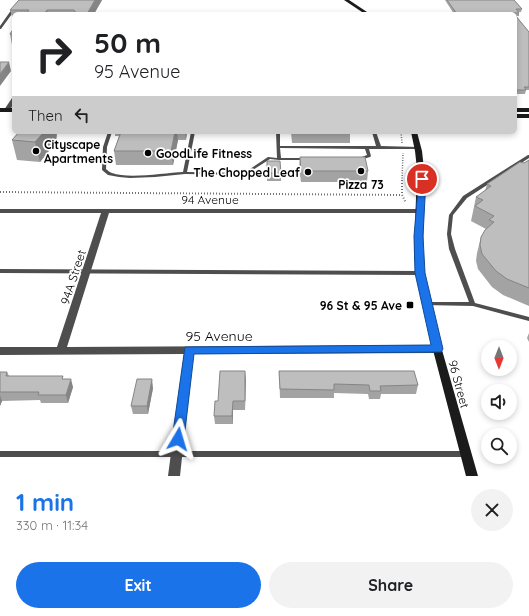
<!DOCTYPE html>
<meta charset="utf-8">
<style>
:root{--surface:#fff;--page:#f2f2f2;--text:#202124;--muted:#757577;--accent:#1a73e8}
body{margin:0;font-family:Quicksand,sans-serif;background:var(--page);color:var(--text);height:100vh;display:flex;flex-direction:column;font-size:15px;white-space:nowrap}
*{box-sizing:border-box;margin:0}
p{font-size:13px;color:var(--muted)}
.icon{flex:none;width:22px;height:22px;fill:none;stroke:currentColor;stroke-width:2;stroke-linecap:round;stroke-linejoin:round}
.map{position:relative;height:476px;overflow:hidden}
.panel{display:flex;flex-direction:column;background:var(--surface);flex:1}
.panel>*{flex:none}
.banner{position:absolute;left:12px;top:12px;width:505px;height:122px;border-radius:6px;box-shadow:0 2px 6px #0003;background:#fff;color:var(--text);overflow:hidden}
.needle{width:26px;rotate:180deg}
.buttons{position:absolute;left:481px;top:340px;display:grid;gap:8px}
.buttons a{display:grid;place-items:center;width:36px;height:36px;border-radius:50%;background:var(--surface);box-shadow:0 2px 6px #0003;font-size:20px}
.pin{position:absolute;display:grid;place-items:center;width:34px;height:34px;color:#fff;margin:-17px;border:2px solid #fff;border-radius:50%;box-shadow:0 1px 4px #0007}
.me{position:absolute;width:44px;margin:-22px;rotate:7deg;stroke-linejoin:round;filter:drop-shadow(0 0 3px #0008)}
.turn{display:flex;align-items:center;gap:14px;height:84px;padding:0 16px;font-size:18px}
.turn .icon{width:52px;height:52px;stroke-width:2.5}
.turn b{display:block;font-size:28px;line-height:34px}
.then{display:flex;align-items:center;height:38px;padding:0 16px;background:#0003;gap:8px;font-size:15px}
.round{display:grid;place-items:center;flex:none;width:42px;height:42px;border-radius:21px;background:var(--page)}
.summary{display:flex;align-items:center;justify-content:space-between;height:68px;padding:0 16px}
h1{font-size:24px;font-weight:700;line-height:30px;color:var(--accent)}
.button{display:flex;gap:8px;margin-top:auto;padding:8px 16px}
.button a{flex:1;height:46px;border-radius:24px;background:var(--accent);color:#fff;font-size:16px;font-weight:700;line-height:46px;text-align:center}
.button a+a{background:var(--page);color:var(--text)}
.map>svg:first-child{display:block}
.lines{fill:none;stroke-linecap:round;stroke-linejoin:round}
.path-far1{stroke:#707070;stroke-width:1.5;stroke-dasharray:1 1.5;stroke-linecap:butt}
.path{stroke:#707070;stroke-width:2;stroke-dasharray:1 2;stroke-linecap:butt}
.lane{fill:#4e4e4e;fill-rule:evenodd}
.street{fill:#4e4e4e;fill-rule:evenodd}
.secondary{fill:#1b1b1b;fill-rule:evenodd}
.wall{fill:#a3a3a3}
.shaded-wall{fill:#858585}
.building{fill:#bebebe;stroke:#858585}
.route{fill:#1a73e8;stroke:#114b97}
.poi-dot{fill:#000;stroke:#fff;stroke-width:1.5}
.labels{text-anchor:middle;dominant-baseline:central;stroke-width:3.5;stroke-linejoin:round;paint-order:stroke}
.poi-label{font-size:12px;font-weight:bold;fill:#000;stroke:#fff;text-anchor:start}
.street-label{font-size:12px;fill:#000;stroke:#fff}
.near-street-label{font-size:14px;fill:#000;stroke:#fff}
</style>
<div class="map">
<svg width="529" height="476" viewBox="0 0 529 476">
<rect width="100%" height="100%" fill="#fff"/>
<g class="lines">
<!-- path-far1 -->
<g class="path-far1">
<polyline points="401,132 402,143"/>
<polyline points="402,181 403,153"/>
</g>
<!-- path -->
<g class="path">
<polyline points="402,180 402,195 406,203"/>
<polyline points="0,192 402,195"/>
</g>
<!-- lane -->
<g class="lane">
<polygon points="23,0 26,0 14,11 1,29 0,29 0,26 12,9"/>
<path d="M108,132H112L107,147L106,169C107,170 111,173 112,173C128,179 165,173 183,172L191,132H195L187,172L244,173L268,157L277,158L276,132H280V146H376L372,132H376L381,146L419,147L421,148L419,149H369L371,156L370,157L360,160H359V158L367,155L365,149L280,148L281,158H306L308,159L306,160H279L270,159L245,175L185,174L155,177L130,178L119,177L108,175L102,170L103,147Z"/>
<polygon points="528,155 529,155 529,158 467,198 453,215 451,234 455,249 475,303 529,317 529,321 473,306 424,305 423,304 424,303 426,302 469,302 449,249 447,234 449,215 463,196"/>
<polygon points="0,269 420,271 423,273 420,275 0,273"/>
<polygon points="0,451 466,451 469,452 470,454 469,456 466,457 0,457"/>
</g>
<!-- street -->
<g class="street">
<path d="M14,97C14,103 13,106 9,111H5L4,110L12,98Z"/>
<polygon points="0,209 423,209 424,211 423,213 109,213 67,347 437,345 440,346 442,349 440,352 437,353 193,354 180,476 168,476 184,354 0,355 0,347 57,347 101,213 0,213"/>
</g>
<!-- secondary -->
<g class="secondary">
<polygon points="344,0 349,0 370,14 365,14"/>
<rect x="0" y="108" width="14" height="4"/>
<rect x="515" y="108" width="14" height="4"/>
<rect x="515" y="114" width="14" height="4"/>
<polygon points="411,132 417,132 422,151 424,169 423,255 425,280 442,350 478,476 466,476 433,350 417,280 414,255 417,169 415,151"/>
</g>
</g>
<!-- wall -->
<g class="wall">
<polygon points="19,0 102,0 94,14 14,14 14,20 13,20 10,10"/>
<polygon points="445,0 514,0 522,9 521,12 518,12 519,13 519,16 516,16 529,32 529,90 526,90 525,94 515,94 515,14 454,14"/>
<polygon points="14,28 14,45 12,45 10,34"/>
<polygon points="19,132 57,132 56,142 40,162 17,160 12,140"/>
<polygon points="115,132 187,132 186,140 178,140 173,165 116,165 114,151 119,136 115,136"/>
<polygon points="291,132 350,132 350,143 292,143"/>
<polygon points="300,157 368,171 367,182 301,182 299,168"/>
<polygon points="529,160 529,306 503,295 492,287 478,269 476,261 477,253 481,237 486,229 471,221 476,197 485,191 487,184"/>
<polygon points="267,161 281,173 281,181 267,181"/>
<polygon points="529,333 529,342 527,338"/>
<polygon points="245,371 245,410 233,410 233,424 215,424 214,416 218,401"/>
<polygon points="279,371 418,385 416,394 381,394 380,399 369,399 368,394 334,393 334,398 280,398"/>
<polygon points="0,372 7,372 9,376 64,379 73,387 68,403 41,403 40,400 2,401 0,406"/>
<polygon points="153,388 148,414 133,414 131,406"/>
</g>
<!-- shaded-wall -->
<g class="shaded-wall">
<polygon points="95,0 102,0 94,14 87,14"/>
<polygon points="47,10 48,14 44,14"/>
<polygon points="9,62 11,71 0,86 0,74"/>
<polygon points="44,132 57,132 56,142 40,162 35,142"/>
<polygon points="175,132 177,132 178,140 173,165 171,151"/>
<polygon points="185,132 187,132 186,140"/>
<polygon points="245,371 246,380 245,410"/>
<polygon points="71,379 73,387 68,403 66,395"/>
<polygon points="152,379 153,388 148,414 147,406"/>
<polygon points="0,395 2,401 0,406"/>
<polygon points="233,401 233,424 232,416"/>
</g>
<!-- building -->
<g class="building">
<polygon points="19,0 95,0 87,14 77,14 74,10 47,10 44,14 26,14 29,10 10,10"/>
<polygon points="447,0 514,0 522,9 516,9 519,13 513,13 514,14 457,14"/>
<polygon points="515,15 529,32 529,87 524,87 526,90 515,90"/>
<polygon points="14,28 14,34 10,34"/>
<polygon points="0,62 9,62 0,74"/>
<polygon points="19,132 44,132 35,142 12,140"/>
<polygon points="121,132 175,132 171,151 114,151"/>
<polygon points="292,132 350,132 351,133 293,133"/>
<polygon points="300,157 365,157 368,171 301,171"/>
<polygon points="529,160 529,288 507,279 496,271 482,254 480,245 481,237 485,230 494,222 489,220 494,216 475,206 483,200 476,197 491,186 487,184 520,162 524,163"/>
<polygon points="267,161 280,161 281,173 267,173"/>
<polygon points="220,371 245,371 245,401 233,401 232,416 214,416 215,401 218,401"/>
<polygon points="279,371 414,371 418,385 380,386 381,391 370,391 369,385 334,384 334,390 280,389"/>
<polygon points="0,372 7,372 6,376 63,376 62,379 71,379 66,395 38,395 39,392 0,392"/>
<polygon points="137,379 152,379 147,406 131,406"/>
</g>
<!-- route -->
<polygon class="route" points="419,177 426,179 423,236 425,273 443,349 441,352 194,354 184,439 182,442 178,444 174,442 172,439 185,347 431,345 415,273 414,236"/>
<!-- markers -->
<g class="poi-dot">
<circle cx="36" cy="151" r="4"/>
<circle cx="148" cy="153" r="4"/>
<circle cx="361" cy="171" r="4"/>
<circle cx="308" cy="172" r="4"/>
<rect x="406" y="301" width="8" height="8" rx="2"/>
</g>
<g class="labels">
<!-- poi labels -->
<g class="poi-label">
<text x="44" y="144">Cityscape<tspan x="44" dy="14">Apartments</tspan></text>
<text x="156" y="153">GoodLife Fitness</text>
<text x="300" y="172" text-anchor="end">The Chopped Leaf</text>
<text x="361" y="184" text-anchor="middle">Pizza 73</text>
<text x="402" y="305" text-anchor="end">96 St &amp; 95 Ave</text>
</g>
<!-- street labels -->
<g class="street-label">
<text x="210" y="199">94 Avenue</text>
<text transform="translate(73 277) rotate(-72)">94A Street</text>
<text transform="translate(459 384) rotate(75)">96 Street</text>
</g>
<!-- near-street labels -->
<g class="near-street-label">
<text x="219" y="336">95 Avenue</text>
</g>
</g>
</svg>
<div class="buttons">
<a><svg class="needle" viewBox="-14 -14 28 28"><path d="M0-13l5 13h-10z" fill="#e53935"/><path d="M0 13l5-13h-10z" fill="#757577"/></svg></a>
<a><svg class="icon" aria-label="sound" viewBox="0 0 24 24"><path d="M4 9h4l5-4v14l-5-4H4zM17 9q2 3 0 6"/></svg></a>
<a><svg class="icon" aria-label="search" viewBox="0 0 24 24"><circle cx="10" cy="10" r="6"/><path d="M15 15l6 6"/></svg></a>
</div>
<div class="pin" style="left:422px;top:179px;background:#d93025"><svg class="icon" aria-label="arrive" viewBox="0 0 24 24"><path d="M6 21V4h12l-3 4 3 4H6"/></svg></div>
<svg class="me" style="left:178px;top:439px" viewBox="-20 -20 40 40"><path d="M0-17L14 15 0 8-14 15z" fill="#1a73e8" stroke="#fff" stroke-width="4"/></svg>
<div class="banner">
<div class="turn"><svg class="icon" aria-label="right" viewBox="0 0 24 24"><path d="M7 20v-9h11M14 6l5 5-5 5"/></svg><div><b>50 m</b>95 Avenue</div></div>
<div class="then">Then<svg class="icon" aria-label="left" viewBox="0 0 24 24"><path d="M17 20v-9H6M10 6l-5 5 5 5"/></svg></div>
</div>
</div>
<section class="panel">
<div class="summary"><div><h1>1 min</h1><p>330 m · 11:34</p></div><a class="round"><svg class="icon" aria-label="close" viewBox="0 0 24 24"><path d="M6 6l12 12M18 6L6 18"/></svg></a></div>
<div class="button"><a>Exit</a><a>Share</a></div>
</section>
